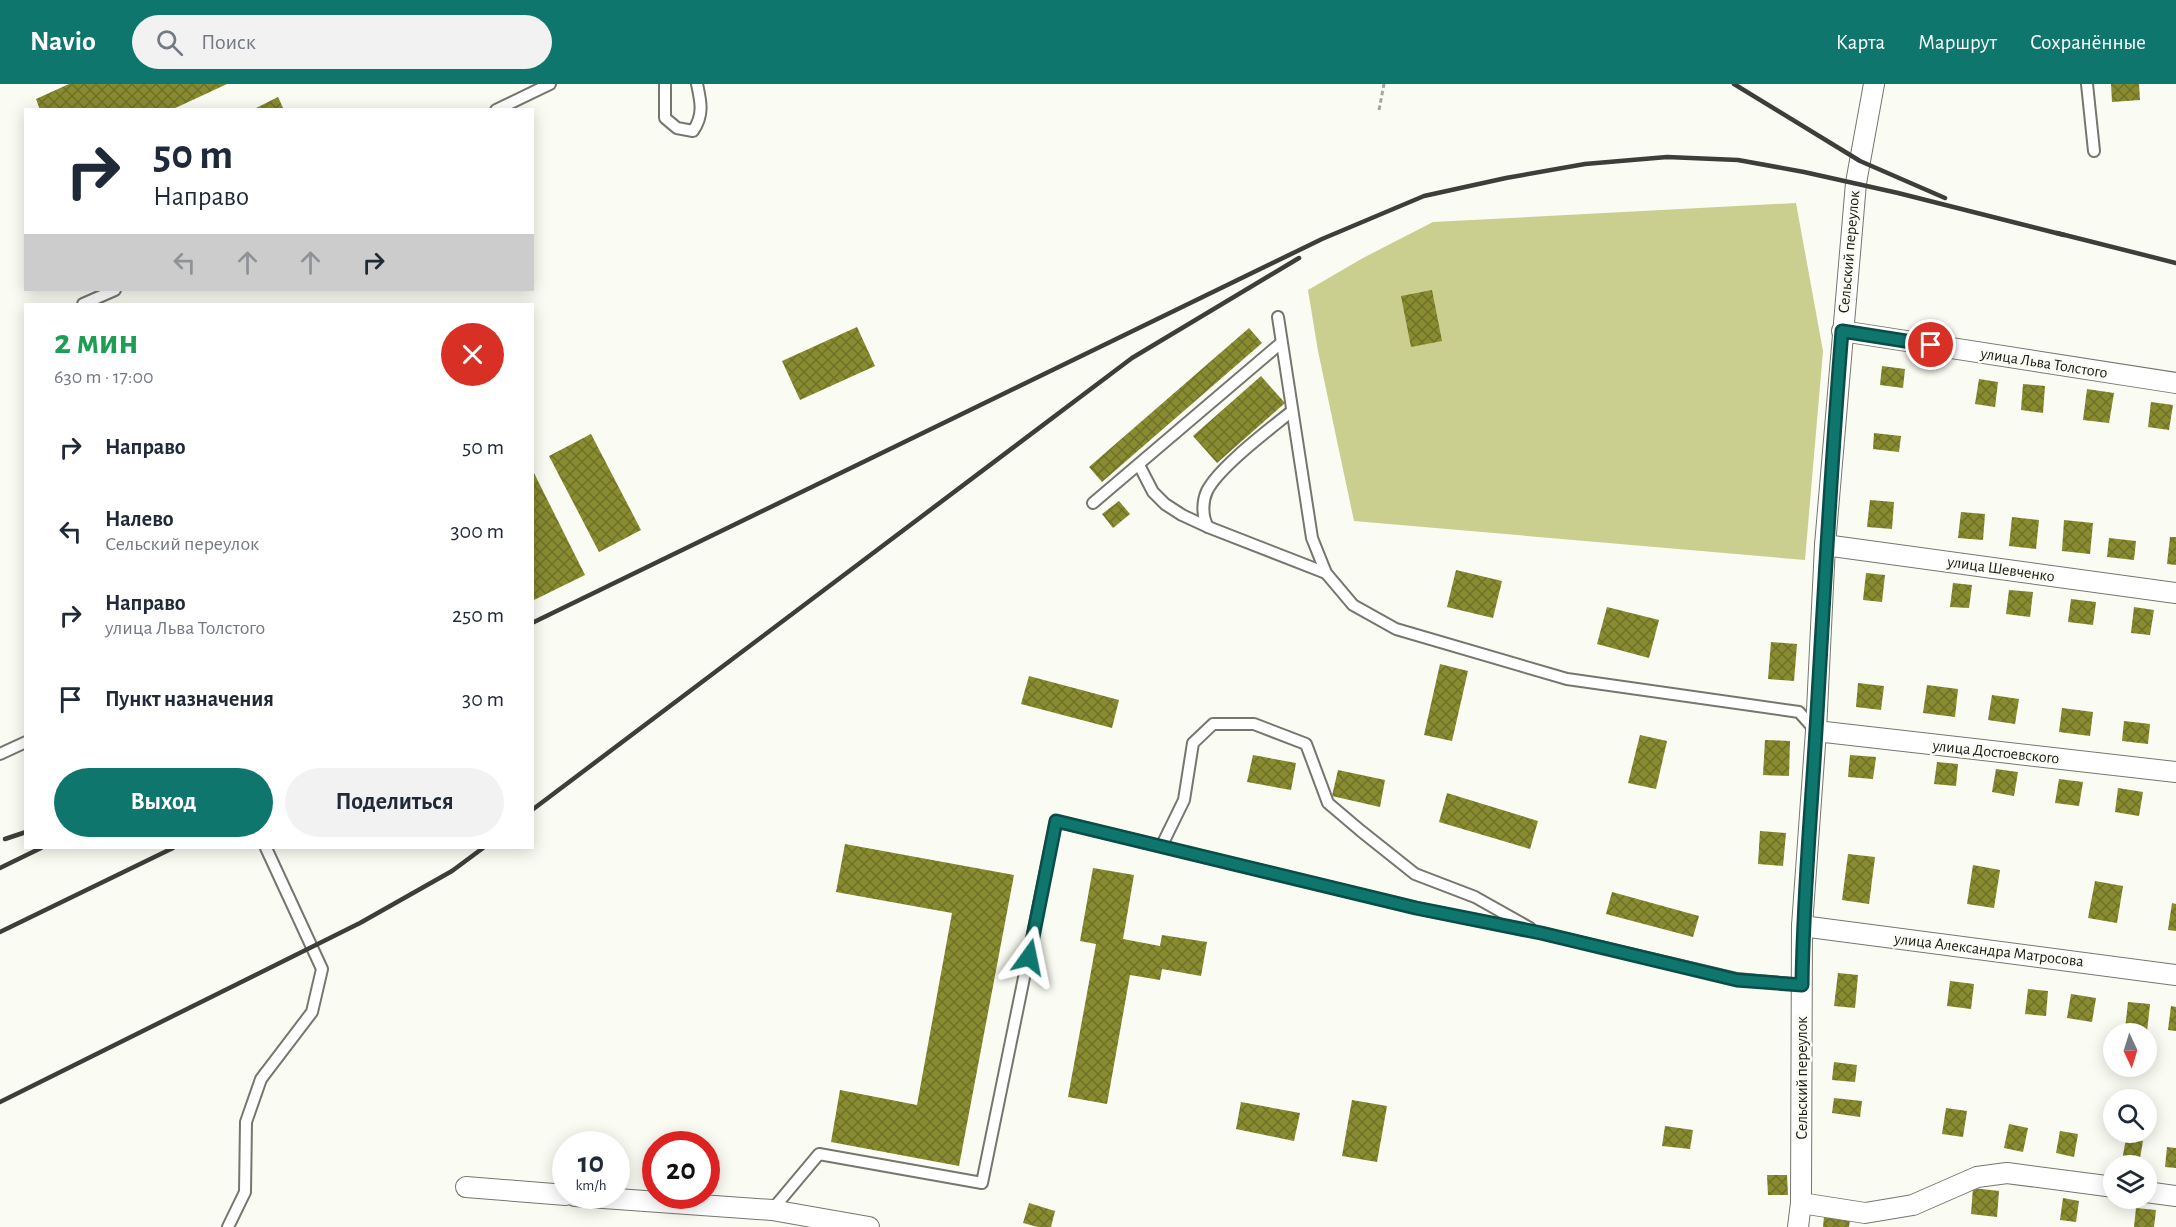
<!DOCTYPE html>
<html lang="ru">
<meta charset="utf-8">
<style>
:root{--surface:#fff;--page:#f2f2f3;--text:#1f2937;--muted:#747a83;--accent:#0f766e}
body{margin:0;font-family:"Alegreya Sans",sans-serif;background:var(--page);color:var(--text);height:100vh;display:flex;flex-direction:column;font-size:22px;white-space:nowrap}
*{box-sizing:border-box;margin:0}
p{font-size:20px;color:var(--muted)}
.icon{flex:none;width:33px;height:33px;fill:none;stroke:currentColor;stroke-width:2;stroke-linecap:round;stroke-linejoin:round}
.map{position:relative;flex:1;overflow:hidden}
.side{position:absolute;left:24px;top:219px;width:510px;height:546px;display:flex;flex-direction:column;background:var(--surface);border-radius:0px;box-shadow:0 3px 15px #0003}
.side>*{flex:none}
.hud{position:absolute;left:24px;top:24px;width:510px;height:183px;border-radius:0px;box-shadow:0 3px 15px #0003;background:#fff;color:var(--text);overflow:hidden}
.needle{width:39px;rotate:176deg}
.controls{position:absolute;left:2103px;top:939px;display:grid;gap:12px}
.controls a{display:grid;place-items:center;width:54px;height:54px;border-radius:50%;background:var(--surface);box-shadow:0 3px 15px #0003;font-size:30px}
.speed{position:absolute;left:552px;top:1047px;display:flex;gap:12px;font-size:30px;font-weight:700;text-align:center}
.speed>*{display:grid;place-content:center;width:78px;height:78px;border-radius:50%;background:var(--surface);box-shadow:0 3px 15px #0003;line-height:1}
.speed small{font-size:15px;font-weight:400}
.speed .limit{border:9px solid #d22;background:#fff;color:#111}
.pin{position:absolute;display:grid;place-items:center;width:51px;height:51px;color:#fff;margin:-26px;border:3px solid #fff;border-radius:50%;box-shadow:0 2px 6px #0007}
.me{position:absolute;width:66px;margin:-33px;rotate:12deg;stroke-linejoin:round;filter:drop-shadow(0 0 4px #0008)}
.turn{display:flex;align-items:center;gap:21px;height:126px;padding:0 30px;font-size:27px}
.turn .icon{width:78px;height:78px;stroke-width:2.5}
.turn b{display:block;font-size:42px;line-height:51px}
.lanes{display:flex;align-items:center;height:57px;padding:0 30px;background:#0003;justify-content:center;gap:30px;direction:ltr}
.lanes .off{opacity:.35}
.round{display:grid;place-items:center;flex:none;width:63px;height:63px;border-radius:32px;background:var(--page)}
.summary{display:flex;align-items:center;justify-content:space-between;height:102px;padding:0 30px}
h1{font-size:36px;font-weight:700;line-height:45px;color:#1e9e55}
.cta{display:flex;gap:12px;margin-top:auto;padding:12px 30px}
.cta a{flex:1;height:69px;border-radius:36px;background:var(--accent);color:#fff;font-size:24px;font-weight:700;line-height:69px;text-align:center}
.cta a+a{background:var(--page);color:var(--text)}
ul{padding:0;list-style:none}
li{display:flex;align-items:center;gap:18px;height:84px;padding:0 30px}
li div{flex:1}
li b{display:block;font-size:22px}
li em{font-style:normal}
header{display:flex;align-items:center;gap:36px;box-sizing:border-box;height:84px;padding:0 30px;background:var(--accent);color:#fff}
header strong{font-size:28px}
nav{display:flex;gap:33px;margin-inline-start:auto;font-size:21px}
.search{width:420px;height:54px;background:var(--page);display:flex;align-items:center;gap:15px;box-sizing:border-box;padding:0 21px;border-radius:33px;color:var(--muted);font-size:22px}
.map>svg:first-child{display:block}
.green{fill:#cace8e}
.building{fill:url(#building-cross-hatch)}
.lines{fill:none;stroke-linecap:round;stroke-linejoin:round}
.lane-casing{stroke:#76766f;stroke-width:14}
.street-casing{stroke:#76766f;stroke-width:22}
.path{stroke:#a5a69f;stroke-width:3;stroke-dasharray:4.5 3;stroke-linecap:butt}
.lane{stroke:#fff;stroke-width:10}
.street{stroke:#fff;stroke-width:20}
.rail{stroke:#3d3d39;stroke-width:4.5}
.route-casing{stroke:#0a4d48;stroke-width:15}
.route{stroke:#0f766e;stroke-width:10}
.labels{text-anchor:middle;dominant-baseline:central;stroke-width:5;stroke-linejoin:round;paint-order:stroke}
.street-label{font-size:16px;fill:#191916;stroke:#fafbf2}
</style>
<header>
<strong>Navio</strong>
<div class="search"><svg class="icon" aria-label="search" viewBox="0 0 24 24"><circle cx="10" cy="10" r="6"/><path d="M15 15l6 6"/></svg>Поиск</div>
<nav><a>Карта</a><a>Маршрут</a><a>Сохранённые</a></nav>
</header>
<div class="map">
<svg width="2176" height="1143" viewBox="0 0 2176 1143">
<defs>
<pattern id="building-cross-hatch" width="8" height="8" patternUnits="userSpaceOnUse" patternTransform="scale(1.5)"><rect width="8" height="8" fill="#888b2f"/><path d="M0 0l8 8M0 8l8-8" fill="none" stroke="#6e7127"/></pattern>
</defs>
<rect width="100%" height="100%" fill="#fafbf2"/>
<!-- green -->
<polygon class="green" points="1796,119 1823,267 1805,476 1354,437 1318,267 1308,206 1363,174 1433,138"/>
<!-- building -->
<g class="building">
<polygon points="69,0 227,0 171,26 40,26 36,15"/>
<polygon points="2111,0 2139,0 2140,16 2112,18"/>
<polygon points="278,13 284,26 252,26"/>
<polygon points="1432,206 1442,257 1411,263 1401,212"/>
<polygon points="857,243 875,282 800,316 782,277"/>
<polygon points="1249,244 1262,259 1102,398 1089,383"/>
<polygon points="1882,282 1905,285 1903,304 1880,301"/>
<polygon points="1261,292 1285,319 1217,379 1193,352"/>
<polygon points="1979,295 1998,298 1995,323 1975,320"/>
<polygon points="2023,300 2045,302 2043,329 2021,326"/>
<polygon points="2087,305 2114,309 2109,339 2083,336"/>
<polygon points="2151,318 2173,321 2169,346 2148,343"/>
<polygon points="1874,349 1901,352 1899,368 1873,365"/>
<polygon points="591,350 641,446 599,468 549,372"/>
<polygon points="532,385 585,491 532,517"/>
<polygon points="1870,416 1894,418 1892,445 1867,443"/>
<polygon points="1119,417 1130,430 1113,444 1102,430"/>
<polygon points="1961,428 1985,430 1983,456 1958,454"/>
<polygon points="2012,433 2039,436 2036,465 2009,462"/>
<polygon points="2064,436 2093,439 2090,470 2062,467"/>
<polygon points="2170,453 2176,453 2176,481 2167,480"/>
<polygon points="2109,454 2136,457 2134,476 2107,473"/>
<polygon points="1456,486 1502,497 1493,534 1447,523"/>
<polygon points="1866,489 1885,491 1882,518 1863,516"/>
<polygon points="1953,499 1972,501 1969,524 1950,523"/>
<polygon points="2009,506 2033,508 2030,533 2006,530"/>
<polygon points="2071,515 2096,518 2093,541 2068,538"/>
<polygon points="1607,523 1659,536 1649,574 1597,560"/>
<polygon points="2134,523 2154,526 2150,551 2131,549"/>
<polygon points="1771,558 1797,560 1794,597 1768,595"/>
<polygon points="1440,580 1468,587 1452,657 1424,651"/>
<polygon points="1029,592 1119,616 1112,644 1021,620"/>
<polygon points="1858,599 1884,602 1881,626 1856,623"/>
<polygon points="1927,601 1958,605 1955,633 1923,629"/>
<polygon points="1992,611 2019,615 2015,640 1988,636"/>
<polygon points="2062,624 2093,628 2090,652 2059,648"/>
<polygon points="2124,637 2150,640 2148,660 2122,657"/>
<polygon points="1640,651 1667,657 1656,705 1628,699"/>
<polygon points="1765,656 1790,657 1789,692 1763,691"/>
<polygon points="1253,671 1296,679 1291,706 1247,698"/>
<polygon points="1850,671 1876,673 1873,695 1848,693"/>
<polygon points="1937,678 1958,680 1956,702 1934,700"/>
<polygon points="1996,685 2018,688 2014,712 1992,708"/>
<polygon points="1338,686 1385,696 1380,723 1332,712"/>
<polygon points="2059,695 2083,698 2079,722 2055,719"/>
<polygon points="2118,704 2143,708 2139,732 2115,728"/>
<polygon points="1447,709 1538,737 1530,765 1439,738"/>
<polygon points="1760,747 1786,749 1783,782 1758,780"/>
<polygon points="845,760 1014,791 959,1082 831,1058 840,1006 917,1021 952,829 836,808"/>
<polygon points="1848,770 1875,773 1869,820 1842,816"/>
<polygon points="1973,781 2000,786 1994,824 1967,820"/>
<polygon points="1093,784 1134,791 1123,855 1160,862 1162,851 1207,858 1201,892 1162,885 1160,896 1130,891 1107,1020 1068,1013 1096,860 1080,857"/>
<polygon points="2095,797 2123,802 2117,839 2088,834"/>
<polygon points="1612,808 1699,832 1693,853 1606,830"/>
<polygon points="2172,819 2176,820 2176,847 2168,846"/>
<polygon points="1838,889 1858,891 1855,924 1834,922"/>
<polygon points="1950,897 1974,900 1971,925 1947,922"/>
<polygon points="2028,905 2048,907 2046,932 2025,930"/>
<polygon points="2071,910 2096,914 2092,938 2067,934"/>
<polygon points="2128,918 2150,920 2147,948 2125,945"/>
<polygon points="2171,922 2176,923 2176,947 2168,946"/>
<polygon points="1834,978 1857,981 1855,998 1832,996"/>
<polygon points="1834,1014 1862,1017 1860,1033 1832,1029"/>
<polygon points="1352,1016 1387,1022 1377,1078 1342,1072"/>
<polygon points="1241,1018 1300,1029 1294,1057 1236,1045"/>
<polygon points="1946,1024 1967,1027 1963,1053 1942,1050"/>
<polygon points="2009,1040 2028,1044 2023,1068 2004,1064"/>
<polygon points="1665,1042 1693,1046 1690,1065 1662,1062"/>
<polygon points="2060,1047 2078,1050 2074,1073 2056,1069"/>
<polygon points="2126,1054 2143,1057 2139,1080 2122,1077"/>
<polygon points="2167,1063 2176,1064 2176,1084 2165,1083"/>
<polygon points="1767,1091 1787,1091 1788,1111 1768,1111"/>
<polygon points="1973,1104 1999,1107 1997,1133 1971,1130"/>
<polygon points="2063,1114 2079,1117 2076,1138 2060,1136"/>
<polygon points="1029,1119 1055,1127 1051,1143 1038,1143 1023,1139"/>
<polygon points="2136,1124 2156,1126 2154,1143 2134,1143"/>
<polygon points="1824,1133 1850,1136 1849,1143 1823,1143"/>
</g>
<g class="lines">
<defs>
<g id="lane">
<path d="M665,0V34L677,44L693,47C704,31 701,18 697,0"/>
<polyline points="2087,0 2094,67"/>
<polyline points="496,26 550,0"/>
<polyline points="83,220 115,206"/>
<polyline points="1278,233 1312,454 1326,489 1353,521 1396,545 1567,595 1799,628 1816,647"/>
<polyline points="1139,381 1153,408 1165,420 1182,431 1208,443 1326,489"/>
<polyline points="1093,419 1281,259"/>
<path d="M1208,443C1202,433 1202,418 1207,407C1219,383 1270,345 1292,327"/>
<polyline points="0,670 26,658"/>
<polyline points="1162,761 1184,716 1193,659 1213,640 1254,640 1306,660 1328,719 1361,747 1415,790 1475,813 1530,844"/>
<polyline points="772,1126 819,1070 982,1099 1056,737 1416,824 1541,849 1737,895 1802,901"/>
<polyline points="228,1143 245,1108 246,1038 261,995 312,928 322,885 266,764"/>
</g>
<g id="street">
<polyline points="1842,247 2176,299"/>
<polyline points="1825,461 2176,509"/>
<polyline points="1816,647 2176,688"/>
<polyline points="1802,842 2176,891"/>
<polyline points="466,1103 566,1111"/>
<polyline points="2146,1108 2176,1112"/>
<polyline points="575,1112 772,1126 869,1143"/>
<polyline points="1801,1119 1865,1129 1913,1121 1977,1093 2007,1089 2114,1103"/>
<polyline points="1798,1143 1801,1119 1802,842 1816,647 1825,461 1856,99 1874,0"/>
</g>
</defs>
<!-- lane casing -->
<use href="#lane" class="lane-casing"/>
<!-- street casing -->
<use href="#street" class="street-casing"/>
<!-- path -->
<polyline class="path" points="1379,26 1384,0"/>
<!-- lane -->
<use href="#lane" class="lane"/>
<!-- street -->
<use href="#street" class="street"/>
<!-- rail -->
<g class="rail">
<polyline points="1734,0 1860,77 1945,114"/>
<polyline points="2057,149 2176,179"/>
<polyline points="532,539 1322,155 1424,112 1506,94 1585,80 1667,73 1738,76 1804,88 1898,109 2064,151"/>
<polyline points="532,726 1132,274 1299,174"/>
<polyline points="5,755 26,748"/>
<polyline points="0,784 41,764"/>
<polyline points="0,848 173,764"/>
<polyline points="0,1018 360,839 452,787 483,764"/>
</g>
</g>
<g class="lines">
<defs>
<path id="route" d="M1029,873L1056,737L1416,824L1541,849L1737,896L1802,901C1803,816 1811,731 1816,646C1824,513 1831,380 1842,247L1931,261"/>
</defs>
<!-- route casing -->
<use href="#route" class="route-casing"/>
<!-- route -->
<use href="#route" class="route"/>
</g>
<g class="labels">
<!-- street labels -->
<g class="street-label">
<text transform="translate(1849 168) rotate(-85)">Сельский переулок</text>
<text transform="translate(2044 279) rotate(9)">улица Льва Толстого</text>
<text transform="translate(2001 485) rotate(8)">улица Шевченко</text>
<text transform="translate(1996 668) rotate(6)">улица Достоевского</text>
<text transform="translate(1989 866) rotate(7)">улица Александра Матросова</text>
<text transform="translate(1802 994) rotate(-90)">Сельский переулок</text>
</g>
</g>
</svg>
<div class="controls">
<a><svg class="needle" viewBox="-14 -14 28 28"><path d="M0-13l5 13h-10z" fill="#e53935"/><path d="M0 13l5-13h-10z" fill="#747a83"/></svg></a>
<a><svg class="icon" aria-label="search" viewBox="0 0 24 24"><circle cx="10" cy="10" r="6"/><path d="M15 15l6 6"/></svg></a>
<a><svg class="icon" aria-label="layers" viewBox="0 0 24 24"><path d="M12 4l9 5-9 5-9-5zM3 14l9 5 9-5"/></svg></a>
</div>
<div class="speed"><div>10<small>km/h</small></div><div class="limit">20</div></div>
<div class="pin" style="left:1931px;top:261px;background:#d93025"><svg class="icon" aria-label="arrive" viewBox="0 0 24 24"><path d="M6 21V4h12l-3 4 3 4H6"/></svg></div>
<svg class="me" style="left:1029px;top:873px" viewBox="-20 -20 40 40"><path d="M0-17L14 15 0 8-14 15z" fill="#0f766e" stroke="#fff" stroke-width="4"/></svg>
<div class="hud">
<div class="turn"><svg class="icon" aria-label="right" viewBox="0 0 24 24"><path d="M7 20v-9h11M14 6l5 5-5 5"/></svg><div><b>50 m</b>Направо</div></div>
<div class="lanes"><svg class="icon off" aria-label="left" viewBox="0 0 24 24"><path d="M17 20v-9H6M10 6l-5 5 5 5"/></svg><svg class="icon off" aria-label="ahead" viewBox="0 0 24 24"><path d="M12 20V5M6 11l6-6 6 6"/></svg><svg class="icon off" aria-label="ahead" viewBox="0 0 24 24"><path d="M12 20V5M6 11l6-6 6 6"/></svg><svg class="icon" aria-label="right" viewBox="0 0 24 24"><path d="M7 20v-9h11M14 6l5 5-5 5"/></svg></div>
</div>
<section class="side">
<div class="summary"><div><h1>2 мин</h1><p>630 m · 17:00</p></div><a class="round" style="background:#d93025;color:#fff"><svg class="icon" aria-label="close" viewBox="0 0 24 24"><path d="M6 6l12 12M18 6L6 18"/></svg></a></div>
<ul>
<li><svg class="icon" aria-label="right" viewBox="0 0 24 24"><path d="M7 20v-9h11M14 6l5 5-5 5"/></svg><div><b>Направо</b></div><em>50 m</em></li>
<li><svg class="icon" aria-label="left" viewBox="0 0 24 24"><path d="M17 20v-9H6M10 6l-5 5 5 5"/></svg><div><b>Налево</b><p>Сельский переулок</p></div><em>300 m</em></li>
<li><svg class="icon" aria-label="right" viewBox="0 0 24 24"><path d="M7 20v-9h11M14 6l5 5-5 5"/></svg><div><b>Направо</b><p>улица Льва Толстого</p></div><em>250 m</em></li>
<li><svg class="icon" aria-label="arrive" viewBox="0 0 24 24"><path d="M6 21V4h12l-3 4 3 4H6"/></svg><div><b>Пункт назначения</b></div><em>30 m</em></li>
</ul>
<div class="cta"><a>Выход</a><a>Поделиться</a></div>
</section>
</div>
